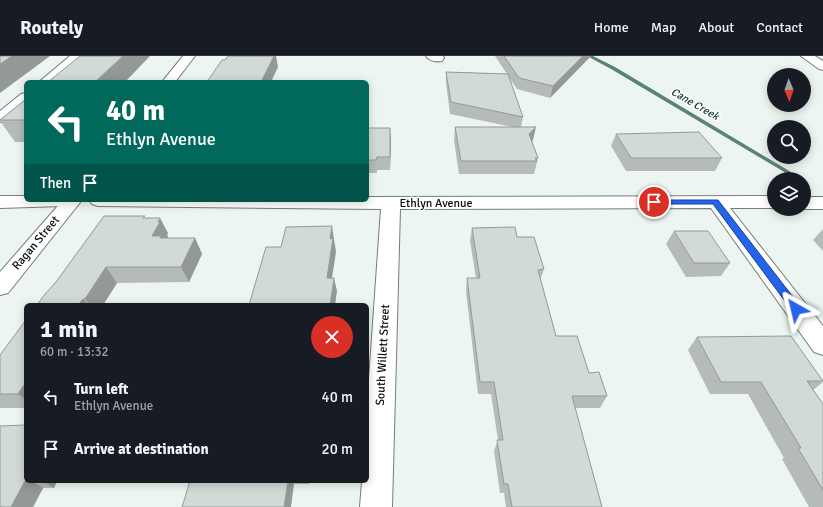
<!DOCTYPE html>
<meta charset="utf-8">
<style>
:root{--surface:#171b24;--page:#20242c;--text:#f1f3f6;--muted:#9ea1a6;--line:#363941}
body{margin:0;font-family:Signika,sans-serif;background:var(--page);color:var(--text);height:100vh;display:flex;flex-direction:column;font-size:15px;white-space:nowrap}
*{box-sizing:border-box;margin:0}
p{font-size:13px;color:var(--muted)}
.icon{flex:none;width:22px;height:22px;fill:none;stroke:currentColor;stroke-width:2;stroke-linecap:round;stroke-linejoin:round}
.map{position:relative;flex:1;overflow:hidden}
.panel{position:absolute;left:24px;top:247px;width:345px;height:180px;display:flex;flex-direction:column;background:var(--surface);border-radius:6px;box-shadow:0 2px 10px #0003}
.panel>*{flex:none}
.top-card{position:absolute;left:24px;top:24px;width:345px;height:122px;border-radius:6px;box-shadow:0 2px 10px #0003;background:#00695c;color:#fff;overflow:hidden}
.needle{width:26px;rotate:178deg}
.buttons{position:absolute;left:767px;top:12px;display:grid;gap:8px}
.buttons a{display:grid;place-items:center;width:44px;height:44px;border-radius:50%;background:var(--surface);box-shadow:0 2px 10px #0003;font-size:20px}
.pin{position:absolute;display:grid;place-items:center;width:34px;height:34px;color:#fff;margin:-17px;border:2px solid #fff;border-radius:50%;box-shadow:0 1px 4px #0007}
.me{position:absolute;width:44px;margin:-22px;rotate:323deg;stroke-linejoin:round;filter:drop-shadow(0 0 3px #0008)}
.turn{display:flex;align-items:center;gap:14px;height:84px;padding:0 16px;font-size:18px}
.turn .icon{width:52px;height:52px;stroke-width:2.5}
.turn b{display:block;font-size:28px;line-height:34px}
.then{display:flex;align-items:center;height:38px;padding:0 16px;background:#0003;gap:8px;font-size:15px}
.round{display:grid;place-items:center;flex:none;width:42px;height:42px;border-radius:21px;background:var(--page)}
.head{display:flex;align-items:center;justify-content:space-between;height:68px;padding:0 16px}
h1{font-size:24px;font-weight:800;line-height:30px}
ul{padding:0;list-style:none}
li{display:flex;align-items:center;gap:12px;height:52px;padding:0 16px}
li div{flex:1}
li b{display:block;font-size:15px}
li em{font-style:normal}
header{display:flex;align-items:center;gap:24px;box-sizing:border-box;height:56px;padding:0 20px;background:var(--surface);border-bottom:1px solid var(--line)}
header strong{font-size:19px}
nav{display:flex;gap:22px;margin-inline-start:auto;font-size:14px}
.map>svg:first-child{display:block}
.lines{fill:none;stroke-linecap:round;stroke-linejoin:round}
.stream{fill:#5b8372;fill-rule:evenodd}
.minor-casing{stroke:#757d79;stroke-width:2}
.tertiary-casing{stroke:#757d79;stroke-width:2}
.minor{fill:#fff;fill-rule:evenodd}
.tertiary{fill:#fff;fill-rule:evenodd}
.wall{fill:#b5bbb8}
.shaded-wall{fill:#939996}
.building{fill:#d2dad6;stroke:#939996}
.route{fill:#2563eb;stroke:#184099}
.labels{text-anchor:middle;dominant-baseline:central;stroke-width:3;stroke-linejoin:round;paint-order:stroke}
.far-water-label{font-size:11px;font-style:italic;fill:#083a2a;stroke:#fff}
.street-label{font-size:12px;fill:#0a0d0b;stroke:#fff}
</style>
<header>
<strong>Routely</strong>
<nav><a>Home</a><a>Map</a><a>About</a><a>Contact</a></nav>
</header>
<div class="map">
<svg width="823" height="451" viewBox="0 0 823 451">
<rect width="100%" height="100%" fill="#ecf5f1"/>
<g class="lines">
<!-- stream -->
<polygon class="stream" points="587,0 593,0 615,11 791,116 788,118 786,117 611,13"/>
<defs>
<g id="minor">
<polygon points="70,0 83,0 53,26 39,26"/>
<path d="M426,0H443L444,2L442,5C437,6 429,5 426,0Z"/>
<polygon points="801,0 815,0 823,5 823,14 819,13"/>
<polygon points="26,37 26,48 5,65 0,66 0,55 21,38"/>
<polygon points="0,140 26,140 26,144 72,144 69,148 63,150 0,152"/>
<polygon points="774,140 774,152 730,152 823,270 823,299 814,296 711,152 400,153 392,451 360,451 362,425 367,425 367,352 381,153 98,150 92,148 89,144 367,144 367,141"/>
<rect x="804" y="141" width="19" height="12"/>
</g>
<g id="tertiary">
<polygon points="183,0 195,0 175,26 162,26"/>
<polygon points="63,144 82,144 8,237 0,239 0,216"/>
</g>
</defs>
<!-- minor casing -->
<use href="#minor" class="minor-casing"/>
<!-- tertiary casing -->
<use href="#tertiary" class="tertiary-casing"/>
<!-- minor -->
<use href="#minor" class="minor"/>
<!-- tertiary -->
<use href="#tertiary" class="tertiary"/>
</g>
<!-- wall -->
<g class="wall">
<polygon points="495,0 591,0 550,42 517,33 508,20 523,61 521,71 533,84 532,85 538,102 534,118 459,118 454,84 455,71 513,71 450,58 446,27 446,16 507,18"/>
<polygon points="26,43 26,86 15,86 0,65 0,64"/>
<polygon points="367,72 391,84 390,114 377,114 377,117 367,117"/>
<polygon points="616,78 722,102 715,115 626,115 611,90"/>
<polygon points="146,162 168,177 167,179 168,181 168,182 195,182 202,198 189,226 117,227 103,249 37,249"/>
<polygon points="472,172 517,181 544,213 540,224 556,280 589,317 607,340 600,352 575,352 602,451 506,451 504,437 500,437 494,395 498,384 491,338 478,338 466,235 467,222 476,222 470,185"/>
<polygon points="823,173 823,195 813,184"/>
<polygon points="674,175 730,207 721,220 686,221 666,188"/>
<polygon points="26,264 26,352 0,352 0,299"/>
<polygon points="697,281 823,326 813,334 823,348 823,451 809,451 782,403 784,402 748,338 710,338 688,294"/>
<polygon points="26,425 57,425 54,432 43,432 33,451 0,451"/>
<polygon points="190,425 310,425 309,428 294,428"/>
</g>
<!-- shaded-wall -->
<g class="shaded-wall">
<polygon points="12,0 50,0 0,37 0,8"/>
<polygon points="123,0 150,0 125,26 95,26"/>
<polygon points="274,0 276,0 278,11 271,26 261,26"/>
<polygon points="583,0 591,0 550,42 553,30"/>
<polygon points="536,71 533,84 527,91 529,78"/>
<polygon points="390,72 391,84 390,114"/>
<polygon points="160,162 168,177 167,179 168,181 165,187 152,180"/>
<polygon points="332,170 336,196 330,235 327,222 330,183"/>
<polygon points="195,182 202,198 189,226 181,211"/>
<polygon points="106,211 117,227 103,249 90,249 85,243"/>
<polygon points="334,222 337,235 335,249 330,249"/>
<polygon points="83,243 88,249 78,249"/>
<polygon points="26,326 26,344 18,338"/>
<polygon points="26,423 26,425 31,425 43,432 33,451 11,451"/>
<polygon points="43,425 57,425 54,432"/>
<polygon points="288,425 292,425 294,428 291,451 284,451"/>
</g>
<!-- building -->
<g class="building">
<polygon points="0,0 12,0 0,8"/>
<polygon points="80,0 123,0 95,26 48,26"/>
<polygon points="228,0 274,0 261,26 207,26 222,4 225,4"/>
<polygon points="504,0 583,0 553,30 519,22"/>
<polygon points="446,16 508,18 523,61 451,46"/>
<polygon points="26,43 26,64 0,64"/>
<polygon points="455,71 536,71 529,78 538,102 535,102 537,105 461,105"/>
<polygon points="367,72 390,72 390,101 377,101 376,104 367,104"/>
<polygon points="699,76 722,102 631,102 616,78"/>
<polygon points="104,160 145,160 143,162 160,162 158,166 160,166 152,180 161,180 160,182 195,182 181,211 106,211 85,243 83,243 78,249 37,249 45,238 56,226"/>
<polygon points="332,170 330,183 333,182 327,222 334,222 330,249 249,249 266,191 281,191 286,171"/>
<polygon points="515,171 517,181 534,181 544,213 538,214 556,280 577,280 589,317 599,316 607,340 572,340 602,451 512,451 508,428 504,428 497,384 503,384 494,326 480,326 467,222 480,222 472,172"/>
<polygon points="674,175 708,175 730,207 694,207"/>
<polygon points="26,264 26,326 18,338 0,338 0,299"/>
<polygon points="791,280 823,325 807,325 823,348 823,434 798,392 801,392 761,326 721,326 697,281"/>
<polygon points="26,369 26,423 11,451 0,451 0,370"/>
<polygon points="190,425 288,425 284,451 182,451"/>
</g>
<!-- route -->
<polygon class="route" points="654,144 718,144 800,250 801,253 800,256 793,256 713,148 651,148 650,146"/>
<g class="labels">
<!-- far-water labels -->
<g class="far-water-label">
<text transform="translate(695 48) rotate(30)">Cane Creek</text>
</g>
<!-- street labels -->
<g class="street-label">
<text x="436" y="147">Ethlyn Avenue</text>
<text transform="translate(36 187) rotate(-50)">Ragan Street</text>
<text transform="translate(383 299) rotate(-87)">South Willett Street</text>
</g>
</g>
</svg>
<div class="buttons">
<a><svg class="needle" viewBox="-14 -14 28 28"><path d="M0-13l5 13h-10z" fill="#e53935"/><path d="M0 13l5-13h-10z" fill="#9ea1a6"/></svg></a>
<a><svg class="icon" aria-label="search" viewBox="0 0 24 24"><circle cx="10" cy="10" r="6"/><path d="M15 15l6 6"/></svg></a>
<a><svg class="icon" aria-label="layers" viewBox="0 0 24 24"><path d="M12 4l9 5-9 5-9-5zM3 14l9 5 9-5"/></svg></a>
</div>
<div class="pin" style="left:654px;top:146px;background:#d93025"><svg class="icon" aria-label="arrive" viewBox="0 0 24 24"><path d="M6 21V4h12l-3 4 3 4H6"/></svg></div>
<svg class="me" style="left:796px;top:253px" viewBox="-20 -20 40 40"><path d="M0-17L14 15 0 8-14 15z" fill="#2563eb" stroke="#fff" stroke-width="4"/></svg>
<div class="top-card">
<div class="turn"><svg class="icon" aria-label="left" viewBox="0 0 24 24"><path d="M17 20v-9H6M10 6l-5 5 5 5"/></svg><div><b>40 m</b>Ethlyn Avenue</div></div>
<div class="then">Then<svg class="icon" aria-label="arrive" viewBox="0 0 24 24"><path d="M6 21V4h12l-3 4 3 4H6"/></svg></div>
</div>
<section class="panel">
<div class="head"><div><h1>1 min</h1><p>60 m · 13:32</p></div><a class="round" style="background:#d93025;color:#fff"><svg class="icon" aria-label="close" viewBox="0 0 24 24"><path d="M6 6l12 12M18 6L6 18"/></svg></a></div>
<ul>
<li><svg class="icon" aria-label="left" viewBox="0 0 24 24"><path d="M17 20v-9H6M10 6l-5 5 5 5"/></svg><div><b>Turn left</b><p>Ethlyn Avenue</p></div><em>40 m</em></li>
<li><svg class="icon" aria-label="arrive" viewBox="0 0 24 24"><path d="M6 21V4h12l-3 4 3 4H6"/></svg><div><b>Arrive at destination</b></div><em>20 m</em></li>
</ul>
</section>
</div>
